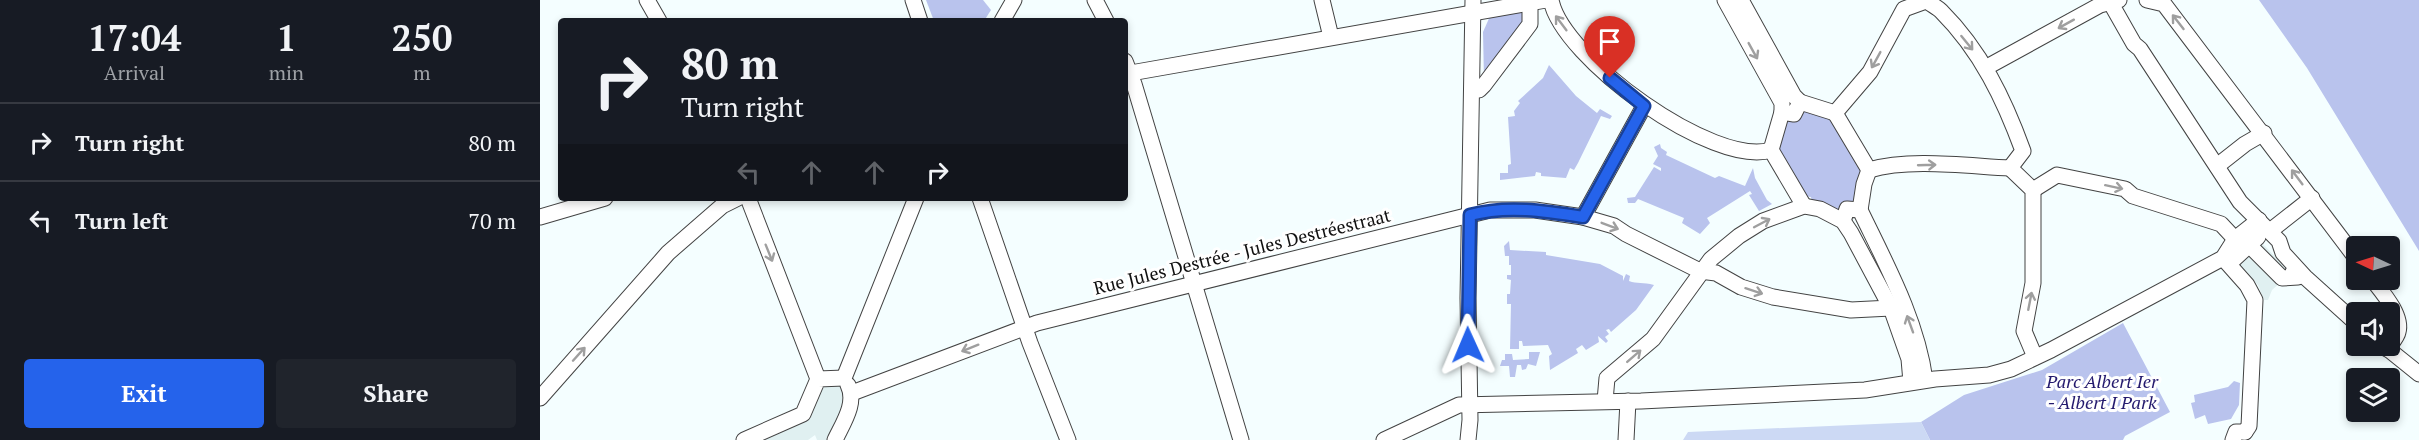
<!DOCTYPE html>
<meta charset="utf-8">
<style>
:root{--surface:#171b24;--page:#20242c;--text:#f1f3f6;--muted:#9ea1a6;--line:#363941;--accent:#2563eb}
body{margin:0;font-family:"PT Serif",serif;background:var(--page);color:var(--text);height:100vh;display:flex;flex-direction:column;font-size:22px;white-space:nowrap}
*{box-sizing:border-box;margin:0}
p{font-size:20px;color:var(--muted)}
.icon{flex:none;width:33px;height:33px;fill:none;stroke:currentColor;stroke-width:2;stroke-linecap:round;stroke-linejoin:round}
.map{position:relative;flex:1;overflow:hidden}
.side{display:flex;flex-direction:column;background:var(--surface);width:540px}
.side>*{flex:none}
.banner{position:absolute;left:18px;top:18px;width:570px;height:183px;border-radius:6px;box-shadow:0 3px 9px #0003;background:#171b24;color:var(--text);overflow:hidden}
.needle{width:39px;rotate:274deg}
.fabs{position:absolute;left:1806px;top:236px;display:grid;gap:12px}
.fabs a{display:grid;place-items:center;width:54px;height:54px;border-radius:6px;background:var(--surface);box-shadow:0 3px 9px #0003;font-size:30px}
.pin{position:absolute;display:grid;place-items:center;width:51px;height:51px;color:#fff;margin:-62px -26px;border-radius:50% 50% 50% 0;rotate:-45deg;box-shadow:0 0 6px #0007}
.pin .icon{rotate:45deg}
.me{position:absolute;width:66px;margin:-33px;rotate:359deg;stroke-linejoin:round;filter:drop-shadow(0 0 4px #0008)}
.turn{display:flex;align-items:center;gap:21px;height:126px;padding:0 24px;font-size:27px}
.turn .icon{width:78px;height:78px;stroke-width:2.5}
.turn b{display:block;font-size:42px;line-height:51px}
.lanes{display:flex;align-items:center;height:57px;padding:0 24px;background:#0003;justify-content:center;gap:30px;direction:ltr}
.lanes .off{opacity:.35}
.eta{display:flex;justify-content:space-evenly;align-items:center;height:102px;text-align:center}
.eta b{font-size:36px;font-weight:700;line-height:42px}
.cta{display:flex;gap:12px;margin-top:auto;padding:12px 24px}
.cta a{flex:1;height:69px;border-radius:6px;background:var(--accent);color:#fff;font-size:24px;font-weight:700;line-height:69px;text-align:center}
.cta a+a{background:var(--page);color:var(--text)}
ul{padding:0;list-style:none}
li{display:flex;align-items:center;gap:18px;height:78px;padding:0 24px;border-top:2px solid var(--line)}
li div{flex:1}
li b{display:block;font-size:22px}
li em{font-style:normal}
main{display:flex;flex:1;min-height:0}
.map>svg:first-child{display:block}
.green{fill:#b9c3ed}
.pitch{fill:#ccd9f4}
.plaza{fill:#e0f0f1}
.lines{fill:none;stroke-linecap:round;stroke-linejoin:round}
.minor-casing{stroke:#434343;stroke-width:17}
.minor{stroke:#fff;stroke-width:15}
.oneway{stroke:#9f9f9f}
.route-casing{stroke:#184099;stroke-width:15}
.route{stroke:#2563eb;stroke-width:10}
.labels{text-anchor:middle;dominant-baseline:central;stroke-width:6;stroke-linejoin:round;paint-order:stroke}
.street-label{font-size:18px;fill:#101010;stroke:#fff}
.park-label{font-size:18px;font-style:italic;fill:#241a6e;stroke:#fff}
</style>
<main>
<section class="side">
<div class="eta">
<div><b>17:04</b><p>Arrival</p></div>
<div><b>1</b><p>min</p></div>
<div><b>250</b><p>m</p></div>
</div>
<ul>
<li><svg class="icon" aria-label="right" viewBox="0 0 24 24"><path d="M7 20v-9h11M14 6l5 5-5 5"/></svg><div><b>Turn right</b></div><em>80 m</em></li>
<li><svg class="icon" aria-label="left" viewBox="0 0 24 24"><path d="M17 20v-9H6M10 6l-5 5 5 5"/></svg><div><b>Turn left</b></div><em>70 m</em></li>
</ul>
<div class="cta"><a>Exit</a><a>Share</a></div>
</section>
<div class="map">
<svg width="1879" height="440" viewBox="0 0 1879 440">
<rect width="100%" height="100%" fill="#f4feff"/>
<!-- green -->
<g class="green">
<polygon points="386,0 443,0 451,10 444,21 394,21"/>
<polygon points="1719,0 1879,0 1879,251 1767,68"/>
<polygon points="988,10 988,20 944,80 943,32 951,14"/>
<polygon points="1009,65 1036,96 1057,113 1060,109 1072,116 1070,119 1061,116 1038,163 1034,170 1030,168 1026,178 1001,176 1001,173 996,172 995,176 960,180 960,173 968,173 968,165 971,164 968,117 975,116 974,111 980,103 978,101 1003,78"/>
<polygon points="1263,110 1302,112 1306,115 1324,147 1318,206 1301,212 1272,202 1271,197 1264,196 1237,146 1244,118"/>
<polygon points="1120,144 1121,148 1127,152 1126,155 1175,178 1179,176 1205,186 1213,168 1215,178 1227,200 1232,204 1219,211 1209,195 1212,194 1210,191 1167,218 1170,223 1160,234 1142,223 1144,218 1098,199 1095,203 1088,203 1087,198 1095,197 1114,167 1121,171 1121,168 1113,164 1118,156 1114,147"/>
<path d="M969,241L970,250L1006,252V255L1060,264L1083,276V281L1086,274L1090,276L1089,281C1097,284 1103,282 1114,285L1096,310L1071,332L1069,329L1066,330L1069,334L1065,337L1068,341L1066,343L1058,336L1059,342L1046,350L1042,345L1036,349L1038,353L1010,370L1009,356L1012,354L1008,345L983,346L982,341H979V349H970L971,304H967V294H970L971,280L967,279V275H971V265H969V256H965L964,246Z"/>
<polygon points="1583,323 1630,412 1585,436 1583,440 1390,440 1381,422 1424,395 1502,370"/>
<polygon points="989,352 1000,352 996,366 988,364 986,369 982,370 981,365 977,365 975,377 970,377 969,366 960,366 962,360 965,360 965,354 972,354 973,360 989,359"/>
<polygon points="1694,381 1700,383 1699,405 1691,419 1668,424 1665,415 1655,419 1651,403 1655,402 1654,395 1688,387"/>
</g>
<!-- pitch -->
<polygon class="pitch" points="1381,422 1390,440 1143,440 1148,432"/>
<!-- plaza -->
<g class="plaza">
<polygon points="1721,242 1751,273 1732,290 1728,300 1724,300 1718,285 1696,262"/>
<polygon points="298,384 302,388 305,403 290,440 277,440 275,435 268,440 220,440 243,431 281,385"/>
</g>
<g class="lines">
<defs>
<g id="minor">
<polyline points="107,0 119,21"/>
<polyline points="373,0 380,21"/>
<polyline points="555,0 566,21"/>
<polyline points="782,0 791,37"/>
<path d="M1011,0C1022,58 1174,168 1231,150"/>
<polyline points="1185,0 1242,103 1242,112 1254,114 1260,102 1254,96 1201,0"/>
<path d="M1386,0C1390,4 1397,7 1401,11C1441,51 1464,99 1483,151L1470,168L1493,190V283L1484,331L1495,357"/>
<polyline points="1569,0 1594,44 1600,49 1700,202 1739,241 1743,253 1765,277 1816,323"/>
<polyline points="1607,0 1624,4 1816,258"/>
<polyline points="462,21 474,0"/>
<polyline points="585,61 594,84 701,440"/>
<polyline points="1447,67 1560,5 1579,0"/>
<polyline points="585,74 1006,0"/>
<polyline points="932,90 939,90 944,85 990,24 990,3"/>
<polyline points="1260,102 1295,113"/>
<polyline points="1295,113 1330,72 1364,9 1386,1"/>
<polyline points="1295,113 1329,170"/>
<polyline points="1231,150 1264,206"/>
<polyline points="1231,150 1242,112"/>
<polyline points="1677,166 1705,144 1724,133"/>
<path d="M1329,170C1370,158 1427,166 1470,168"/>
<polyline points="1493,190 1517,175 1585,189 1593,196 1681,224 1695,239"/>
<polyline points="208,198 278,379"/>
<polyline points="440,198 490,343 528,440"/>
<polyline points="1320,210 1324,184 1329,170"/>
<polyline points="0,217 65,198"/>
<polyline points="1043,217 1104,106"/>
<path d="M1303,221L1307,209L1320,210C1346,264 1377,320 1385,380"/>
<polyline points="1730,231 1772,198"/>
<polyline points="1709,245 1742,278 1758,277 1753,272"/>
<polyline points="1683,258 1707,285 1715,300 1709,426 1705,432"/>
<polyline points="1692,261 1718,237"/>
<path d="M1832,279C1841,291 1863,315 1858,332C1857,338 1850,344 1847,349"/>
<polyline points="1843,345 1879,374"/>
<polyline points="304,378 376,198"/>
<polyline points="312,393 497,323 950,210 995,210 1043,217 1074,226 1086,234 1160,271 1176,273 1201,287 1233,297 1311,310 1351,308"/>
<polyline points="0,398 128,253 182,206 198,198"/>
<polyline points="1065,401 1067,378 1113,339 1171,259 1199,236 1223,221 1264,206 1280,209 1303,221 1311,233 1351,308 1369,359 1371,382"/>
<polyline points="204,440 263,414 278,379 304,378"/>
<path d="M295,440C303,423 317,403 308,385"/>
<polyline points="844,440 919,405 1101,401 1325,390 1395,379 1449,375 1471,369 1511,350 1683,258 1695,239 1719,220"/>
<polyline points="928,440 930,420 928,298 933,0"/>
<polyline points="1086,440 1088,401"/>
<polyline points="1693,440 1696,432 1705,432"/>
</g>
</defs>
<!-- minor casing -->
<use href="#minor" class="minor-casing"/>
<!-- minor -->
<use href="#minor" class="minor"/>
</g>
<!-- one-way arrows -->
<defs><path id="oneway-shaft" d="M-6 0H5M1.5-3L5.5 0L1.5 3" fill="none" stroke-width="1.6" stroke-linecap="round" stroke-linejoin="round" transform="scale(1.5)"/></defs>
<g class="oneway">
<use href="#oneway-shaft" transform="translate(1638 22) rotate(-128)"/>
<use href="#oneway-shaft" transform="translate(1021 23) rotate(-127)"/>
<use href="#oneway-shaft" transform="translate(1526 24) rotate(151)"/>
<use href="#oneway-shaft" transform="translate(1427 43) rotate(51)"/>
<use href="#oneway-shaft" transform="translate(1213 51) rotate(61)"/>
<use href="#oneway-shaft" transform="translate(1336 60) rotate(119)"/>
<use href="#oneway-shaft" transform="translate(1387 165) rotate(-2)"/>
<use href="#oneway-shaft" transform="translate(1757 177) rotate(-127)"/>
<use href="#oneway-shaft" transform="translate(1574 187) rotate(12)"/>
<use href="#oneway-shaft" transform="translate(1222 223) rotate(-28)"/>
<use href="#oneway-shaft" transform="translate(1070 226) rotate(21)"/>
<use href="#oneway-shaft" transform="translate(229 253) rotate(68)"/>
<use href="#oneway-shaft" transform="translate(1214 291) rotate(18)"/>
<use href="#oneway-shaft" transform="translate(1490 301) rotate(-79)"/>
<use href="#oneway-shaft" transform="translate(1370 324) rotate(-110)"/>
<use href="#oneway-shaft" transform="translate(430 348) rotate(158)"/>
<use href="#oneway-shaft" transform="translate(39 354) rotate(-48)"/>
<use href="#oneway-shaft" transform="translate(1094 356) rotate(-41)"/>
</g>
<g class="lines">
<defs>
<path id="route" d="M928,345L930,215C967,205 1005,211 1043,217L1104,106L1070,78"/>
</defs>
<!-- route casing -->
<use href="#route" class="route-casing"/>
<!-- route -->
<use href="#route" class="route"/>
</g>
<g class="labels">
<!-- street labels -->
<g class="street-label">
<text transform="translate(702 251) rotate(-14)">Rue Jules Destrée - Jules Destréestraat</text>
</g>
<!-- park labels -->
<g class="park-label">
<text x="1562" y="381">Parc Albert Ier<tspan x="1562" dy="21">- Albert I Park</tspan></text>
</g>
</g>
</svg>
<div class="fabs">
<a><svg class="needle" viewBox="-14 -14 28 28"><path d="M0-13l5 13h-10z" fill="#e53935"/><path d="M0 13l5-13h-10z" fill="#9ea1a6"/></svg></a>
<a><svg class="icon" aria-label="sound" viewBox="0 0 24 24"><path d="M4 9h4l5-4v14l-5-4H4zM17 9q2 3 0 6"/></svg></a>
<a><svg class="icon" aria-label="layers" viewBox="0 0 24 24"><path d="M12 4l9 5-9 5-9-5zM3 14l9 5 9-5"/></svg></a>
</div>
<div class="pin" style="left:1070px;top:78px;background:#d93025"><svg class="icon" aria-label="arrive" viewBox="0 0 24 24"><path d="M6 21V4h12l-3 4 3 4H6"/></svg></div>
<svg class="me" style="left:928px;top:345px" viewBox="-20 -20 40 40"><path d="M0-17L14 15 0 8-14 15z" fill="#2563eb" stroke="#fff" stroke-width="4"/></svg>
<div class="banner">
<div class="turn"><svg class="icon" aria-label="right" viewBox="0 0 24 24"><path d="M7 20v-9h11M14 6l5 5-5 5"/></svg><div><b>80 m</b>Turn right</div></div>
<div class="lanes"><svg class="icon off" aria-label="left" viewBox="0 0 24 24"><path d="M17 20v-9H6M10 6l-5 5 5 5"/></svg><svg class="icon off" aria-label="ahead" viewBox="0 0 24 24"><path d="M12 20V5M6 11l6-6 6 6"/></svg><svg class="icon off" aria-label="ahead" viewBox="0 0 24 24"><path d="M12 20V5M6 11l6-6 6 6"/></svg><svg class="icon" aria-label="right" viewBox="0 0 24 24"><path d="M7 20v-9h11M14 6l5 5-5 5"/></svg></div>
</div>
</div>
</main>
